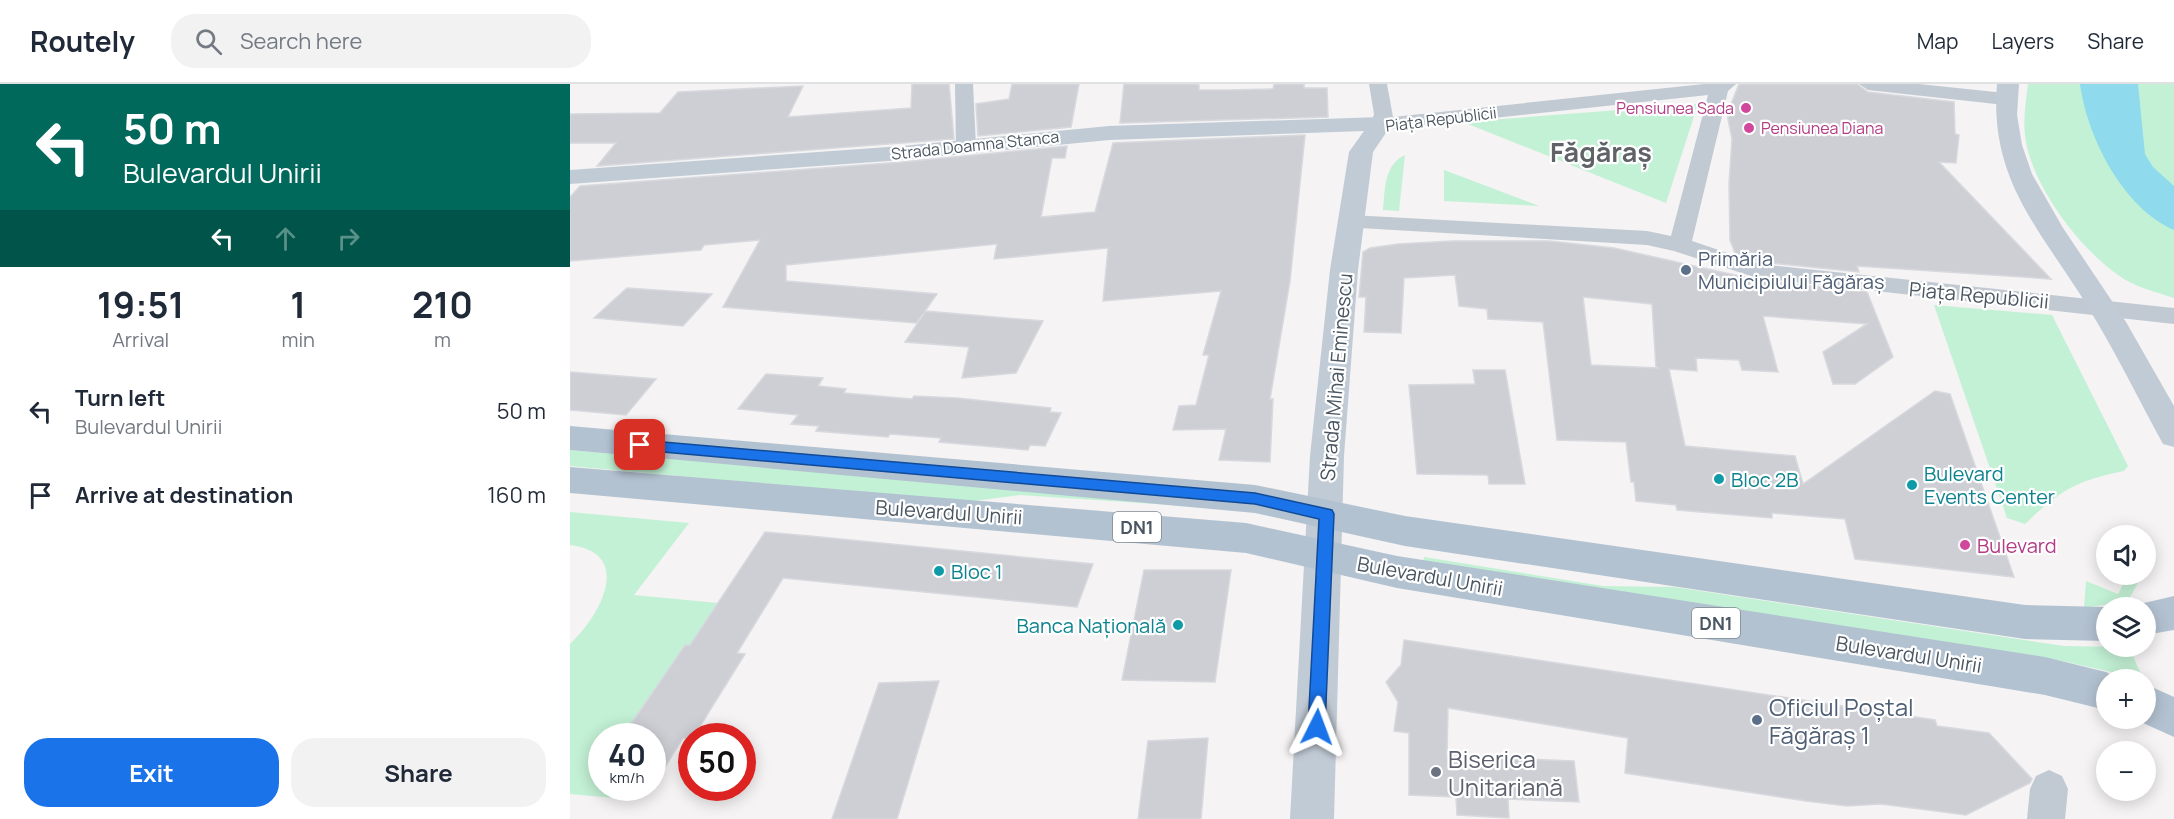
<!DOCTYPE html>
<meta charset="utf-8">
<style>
:root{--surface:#fff;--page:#f2f2f3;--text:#1f2937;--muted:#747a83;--line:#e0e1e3;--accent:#1a73e8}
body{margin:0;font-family:Manrope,sans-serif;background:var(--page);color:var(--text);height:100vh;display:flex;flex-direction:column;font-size:22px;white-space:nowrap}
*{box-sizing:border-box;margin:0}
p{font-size:20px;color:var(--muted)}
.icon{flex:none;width:33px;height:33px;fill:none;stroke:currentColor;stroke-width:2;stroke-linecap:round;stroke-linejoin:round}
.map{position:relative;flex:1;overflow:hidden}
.side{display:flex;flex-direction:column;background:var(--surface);width:570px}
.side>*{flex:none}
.hud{background:#00695c;color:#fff;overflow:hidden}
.controls{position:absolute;left:1526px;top:441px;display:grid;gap:12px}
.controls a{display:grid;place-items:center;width:60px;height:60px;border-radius:50%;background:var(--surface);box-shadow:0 3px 15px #0003;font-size:30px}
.speed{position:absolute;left:18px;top:639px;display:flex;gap:12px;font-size:30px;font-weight:700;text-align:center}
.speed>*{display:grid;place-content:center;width:78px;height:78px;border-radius:50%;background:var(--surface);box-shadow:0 3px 15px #0003;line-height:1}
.speed small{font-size:15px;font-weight:400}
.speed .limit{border:9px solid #d22;background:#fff;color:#111}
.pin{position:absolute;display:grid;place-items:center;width:51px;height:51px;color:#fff;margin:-26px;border-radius:12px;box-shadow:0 3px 9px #0006}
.me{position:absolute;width:66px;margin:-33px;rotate:3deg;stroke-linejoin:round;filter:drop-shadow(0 0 4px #0008)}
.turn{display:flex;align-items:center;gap:21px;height:126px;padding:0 24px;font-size:27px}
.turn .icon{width:78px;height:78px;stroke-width:2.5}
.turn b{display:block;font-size:42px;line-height:51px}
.lanes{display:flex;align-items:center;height:57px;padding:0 24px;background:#0003;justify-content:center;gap:30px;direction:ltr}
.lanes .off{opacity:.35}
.eta{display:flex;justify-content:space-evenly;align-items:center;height:102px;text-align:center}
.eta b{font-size:36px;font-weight:700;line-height:42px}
.action{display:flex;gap:12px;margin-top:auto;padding:12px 24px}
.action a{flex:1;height:69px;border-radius:24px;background:var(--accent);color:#fff;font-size:24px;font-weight:700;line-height:69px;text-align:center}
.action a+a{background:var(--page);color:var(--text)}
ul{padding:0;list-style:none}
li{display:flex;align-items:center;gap:18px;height:84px;padding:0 24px}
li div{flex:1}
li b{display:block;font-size:22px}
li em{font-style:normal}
header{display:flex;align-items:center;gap:36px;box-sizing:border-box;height:84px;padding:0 30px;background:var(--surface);border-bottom:2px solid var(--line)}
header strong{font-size:28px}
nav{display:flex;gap:33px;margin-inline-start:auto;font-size:21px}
.search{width:420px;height:54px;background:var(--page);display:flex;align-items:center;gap:15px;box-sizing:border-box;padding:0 21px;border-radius:24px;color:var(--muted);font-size:22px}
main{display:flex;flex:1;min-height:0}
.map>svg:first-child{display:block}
.green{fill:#c3f1d5}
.water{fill:#90daee}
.building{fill:#cdcfd5;stroke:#d7d9de;stroke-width:1.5;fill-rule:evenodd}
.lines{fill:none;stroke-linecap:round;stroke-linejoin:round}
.street{fill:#c1cad2;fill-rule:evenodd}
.secondary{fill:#c1cbd6;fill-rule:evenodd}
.primary{fill:#b3c2d1;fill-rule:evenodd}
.route{fill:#1a73e8;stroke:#114b97;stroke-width:1.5}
.hotel-dot{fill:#d1479c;stroke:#fff;stroke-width:2}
.service-dot{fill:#5c6f8a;stroke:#fff;stroke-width:2}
.culture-dot{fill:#0f9aa8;stroke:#fff;stroke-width:2}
.worship-dot{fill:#6b7280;stroke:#fff;stroke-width:2}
.labels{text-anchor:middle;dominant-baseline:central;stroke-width:4.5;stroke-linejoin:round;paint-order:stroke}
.far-hotel-label{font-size:16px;fill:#b23c85;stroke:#fff;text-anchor:end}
.far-street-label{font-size:16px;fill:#4a5661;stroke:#fff}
.shield{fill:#fff;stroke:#808990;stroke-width:1.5}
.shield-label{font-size:18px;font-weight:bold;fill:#4a5661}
.service-label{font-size:20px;fill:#4e5e75;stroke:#fff;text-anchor:start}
.street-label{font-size:20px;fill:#4a5661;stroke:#fff}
.culture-label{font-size:20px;fill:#0d838f;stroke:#fff;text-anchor:start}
.hotel-label{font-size:20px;fill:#b23c85;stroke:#fff;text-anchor:start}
.near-service-label{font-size:24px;fill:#4e5e75;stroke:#fff;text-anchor:start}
.near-worship-label{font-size:24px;fill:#5b616d;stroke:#fff;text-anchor:start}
.far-town-label{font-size:27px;font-weight:bold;fill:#5f6368;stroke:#fff}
</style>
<header>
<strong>Routely</strong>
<div class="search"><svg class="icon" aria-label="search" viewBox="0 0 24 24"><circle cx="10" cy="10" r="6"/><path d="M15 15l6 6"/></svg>Search here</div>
<nav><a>Map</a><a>Layers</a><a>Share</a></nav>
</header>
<main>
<section class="side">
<div class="hud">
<div class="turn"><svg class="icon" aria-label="left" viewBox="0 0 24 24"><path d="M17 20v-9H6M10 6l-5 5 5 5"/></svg><div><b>50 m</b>Bulevardul Unirii</div></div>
<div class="lanes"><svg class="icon" aria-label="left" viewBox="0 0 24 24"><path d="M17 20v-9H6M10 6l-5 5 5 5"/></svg><svg class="icon off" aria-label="ahead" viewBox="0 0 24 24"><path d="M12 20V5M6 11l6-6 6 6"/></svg><svg class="icon off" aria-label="right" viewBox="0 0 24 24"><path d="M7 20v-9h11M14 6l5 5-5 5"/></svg></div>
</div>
<div class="eta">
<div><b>19:51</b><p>Arrival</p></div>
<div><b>1</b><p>min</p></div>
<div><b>210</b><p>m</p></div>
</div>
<ul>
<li><svg class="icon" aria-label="left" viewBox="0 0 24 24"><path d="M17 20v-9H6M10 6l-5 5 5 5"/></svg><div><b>Turn left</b><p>Bulevardul Unirii</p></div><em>50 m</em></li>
<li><svg class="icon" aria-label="arrive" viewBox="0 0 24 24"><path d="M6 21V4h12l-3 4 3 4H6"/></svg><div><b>Arrive at destination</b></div><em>160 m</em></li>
</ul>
<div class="action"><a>Exit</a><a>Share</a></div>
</section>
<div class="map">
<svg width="1604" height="735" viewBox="0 0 1604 735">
<rect width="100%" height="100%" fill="#f5f3f3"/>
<!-- green -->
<g class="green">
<path d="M1458,0H1604V214C1586,208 1564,203 1548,191C1509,164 1460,99 1455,51C1453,34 1456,17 1458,0Z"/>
<polygon points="1128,20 1096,119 893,38"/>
<path d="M835,71L829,127L813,126C815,105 814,81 835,71Z"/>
<polygon points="874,86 969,122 874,117"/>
<path d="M1364,221L1482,231L1558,382L1554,387C1507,396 1489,407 1455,440L1437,434Z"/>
<polygon points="0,366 660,425 450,411 396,418 0,382"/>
<path d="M0,428L119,439L64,511L148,519L122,561H115L57,646L63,648L60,652H32V704H62L55,715L0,710V560C30,532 65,469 0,461Z"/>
<polygon points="854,473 1033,502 1104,503 1494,562 1559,563 1573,595 1492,577 853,479"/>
<polygon points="1558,491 1572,491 1558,517 1514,524 1516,497 1548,510"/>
</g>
<!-- water -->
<path class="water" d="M1510,0H1568L1575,70L1583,83L1604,102V146C1553,124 1517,53 1510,0Z"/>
<!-- building -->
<g class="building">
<polygon points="342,0 379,0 384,55 27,82 46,59 0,59 0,30 90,29 108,8 233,2 218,33 341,24"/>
<polygon points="442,0 509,0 501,43 408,52 406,20 439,15"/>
<polygon points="554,0 625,0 629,1 629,6 657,6 703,5 704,0 734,0 734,4 757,4 758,33 550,39"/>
<polygon points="1169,0 1287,0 1298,8 1384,18 1385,50 1389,51 1386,79 1369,78 1481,195 1287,182 1289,188 1190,178 1165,169 1160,156 1159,100 1162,55 1157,30"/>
<polygon points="735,51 720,197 700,315 703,315 700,378 649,376 656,345 603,346 609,322 626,321 639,271 633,271 651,207 533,217 538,164 424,175 427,160 216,181 216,197 367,210 355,227 473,237 446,289 392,294 399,263 335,258 355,228 346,239 153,223 190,156 134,161 131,166 0,177 0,113 10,102 332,78 497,62 495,74 482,74 471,133 525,128 543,59"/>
<path d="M882,157H979L1044,164L1187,196L1297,208L1323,273L1285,300H1263L1253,268L1297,240L1193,232L1208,288L1172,286L1169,276L1126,274L1127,287L1099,285L1115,362L1225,372L1233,400L1365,307L1380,310L1444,493L1285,475L1275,435L1202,429V434L1107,426L1106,421L1066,417L1064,398H1061L1056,358L987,356L973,238L918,235L917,225L889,222L885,191L834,194L831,249L794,248L796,213H789L793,168L800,164L828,160ZM1013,213L1082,220L1086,284H1089L1021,281Z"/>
<polygon points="57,204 142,210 113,242 24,234"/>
<polygon points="903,286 935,286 955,400 919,400 918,391 847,390 839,301 905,300"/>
<polygon points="0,288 86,295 56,331 0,326"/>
<polygon points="196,290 253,294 248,302 276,305 274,309 342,315 344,312 387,314 481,324 480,328 491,329 475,362 460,361 458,366 369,358 371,354 320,350 318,353 246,347 249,342 221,340 228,331 168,325"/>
<polygon points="195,448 240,452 523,480 507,523 213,494 167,569 175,570 124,652 122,655 113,654 82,704 82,652 60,652 63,648 56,647 115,561 120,561"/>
<polygon points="574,486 661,486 645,598 552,596"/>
<polygon points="834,556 1365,636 1367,642 1419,649 1462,695 1460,699 1396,731 1311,720 1277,722 1236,717 1055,689 1058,654 878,624 877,672 1004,677 1009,718 938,715 939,734 887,731 886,713 839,711 839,649 824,647 828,618 816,598 831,581"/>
<polygon points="369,597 327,735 262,735 309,599"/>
<polygon points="638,654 631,735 568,735 578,657"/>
</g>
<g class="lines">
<!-- street -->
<g class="street">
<polygon points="385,0 403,0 406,63 403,67 389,67 386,63"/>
<polygon points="799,0 817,0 823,33 1134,0 1166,0 1158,7 1122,157 1190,180 1604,224 1604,240 1187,194 1104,167 1077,161 773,143 770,138 773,133 781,131 1077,147 1101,152 1138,11 811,46 801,40 804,30"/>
<polygon points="1289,0 1349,0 1435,9 1444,15 1435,21 1298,6"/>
<polygon points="1479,686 1492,692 1498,705 1495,735 1457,735 1460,705 1466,692"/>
</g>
<!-- secondary -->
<g class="secondary">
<path d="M1427,0H1449L1447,31L1452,61L1462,90L1493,144L1556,238L1604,322V363L1593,360C1568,314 1545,267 1518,223C1471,146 1419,97 1427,0Z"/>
<polygon points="811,33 819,35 822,40 803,68 788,186 774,372 764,735 720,735 740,372 760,186 779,68 794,47 539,56 332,76 0,100 0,86 332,62 539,42"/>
</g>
<!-- primary -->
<g class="primary">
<polygon points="0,342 685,401 835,432 1455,521 1536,523 1536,557 1455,555 835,462 685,429 0,366"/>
<polygon points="0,383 676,439 827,472 1475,573 1536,588 1551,596 1536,596 1536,626 1475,611 827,504 676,469 0,409"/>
<polygon points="1604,512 1604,546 1575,551 1575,524 1561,522"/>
<polygon points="1575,600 1604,613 1604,653 1562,634 1575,634"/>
</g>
</g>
<!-- route -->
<polygon class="route" points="70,356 685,409 762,426 764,430 755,643 753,649 747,652 741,649 738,643 749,435 685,420 70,366 64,361"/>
<!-- markers -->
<g class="hotel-dot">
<circle cx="1176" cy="24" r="6"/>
<circle cx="1179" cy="44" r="6"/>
<circle cx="1395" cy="461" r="6"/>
</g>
<g class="service-dot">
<circle cx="1116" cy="186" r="6"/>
<circle cx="1187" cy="636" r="6"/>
</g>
<g class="culture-dot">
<circle cx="1149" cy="395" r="6"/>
<circle cx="1342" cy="401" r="6"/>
<circle cx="369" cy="487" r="6"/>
<circle cx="608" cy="541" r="6"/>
</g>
<circle class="worship-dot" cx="866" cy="688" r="6"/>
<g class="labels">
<!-- far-hotel labels -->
<g class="far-hotel-label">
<text x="1164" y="24">Pensiunea Sada</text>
<text x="1191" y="44" text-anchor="start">Pensiunea Diana</text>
</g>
<!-- far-street labels -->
<g class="far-street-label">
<text transform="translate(871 35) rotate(-7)">Piața Republicii</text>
<text transform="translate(405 61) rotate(-6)">Strada Doamna Stanca</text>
</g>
<!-- shield labels -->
<g class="shield">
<rect x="543" y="428" width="48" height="30" rx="4.5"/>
<rect x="1122" y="524" width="48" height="30" rx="4.5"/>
</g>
<g class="shield-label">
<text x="567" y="443">DN1</text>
<text x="1146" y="539">DN1</text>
</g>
<!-- service labels -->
<g class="service-label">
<text x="1128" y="174">Primăria<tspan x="1128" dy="23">Municipiului Făgăraș</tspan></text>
</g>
<!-- street labels -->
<g class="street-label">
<text transform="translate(1409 211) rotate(5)">Piața Republicii</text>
<text transform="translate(766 293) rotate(-85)">Strada Mihai Eminescu</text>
<text transform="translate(379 428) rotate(4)">Bulevardul Unirii</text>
<text transform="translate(860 492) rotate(10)">Bulevardul Unirii</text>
<text transform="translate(1339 570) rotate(9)">Bulevardul Unirii</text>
</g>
<!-- culture labels -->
<g class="culture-label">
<text x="1354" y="389">Bulevard<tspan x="1354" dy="23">Events Center</tspan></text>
<text x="1161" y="395">Bloc 2B</text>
<text x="381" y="487">Bloc 1</text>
<text x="596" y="541" text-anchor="end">Banca Națională</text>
</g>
<!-- hotel labels -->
<g class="hotel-label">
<text x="1407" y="461">Bulevard</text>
</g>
<!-- near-service labels -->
<g class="near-service-label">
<text x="1199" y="622">Oficiul Poștal<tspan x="1199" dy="28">Făgăraș 1</tspan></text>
</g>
<!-- near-worship labels -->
<g class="near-worship-label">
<text x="878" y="674">Biserica<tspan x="878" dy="28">Unitariană</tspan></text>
</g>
<!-- far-town labels -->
<g class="far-town-label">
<text x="1031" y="67">Făgăraș</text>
</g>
</g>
</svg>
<div class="controls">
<a><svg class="icon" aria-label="sound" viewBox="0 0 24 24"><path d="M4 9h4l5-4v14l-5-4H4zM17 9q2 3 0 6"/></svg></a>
<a><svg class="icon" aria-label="layers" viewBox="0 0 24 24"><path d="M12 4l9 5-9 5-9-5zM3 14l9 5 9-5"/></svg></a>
<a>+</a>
<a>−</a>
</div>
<div class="speed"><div>40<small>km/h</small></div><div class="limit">50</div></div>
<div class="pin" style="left:70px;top:361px;background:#d93025"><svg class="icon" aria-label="arrive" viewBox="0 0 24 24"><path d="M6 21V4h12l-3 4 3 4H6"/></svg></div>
<svg class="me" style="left:747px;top:643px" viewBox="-20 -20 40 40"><path d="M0-17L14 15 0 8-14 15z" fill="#1a73e8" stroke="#fff" stroke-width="4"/></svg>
</div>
</main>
